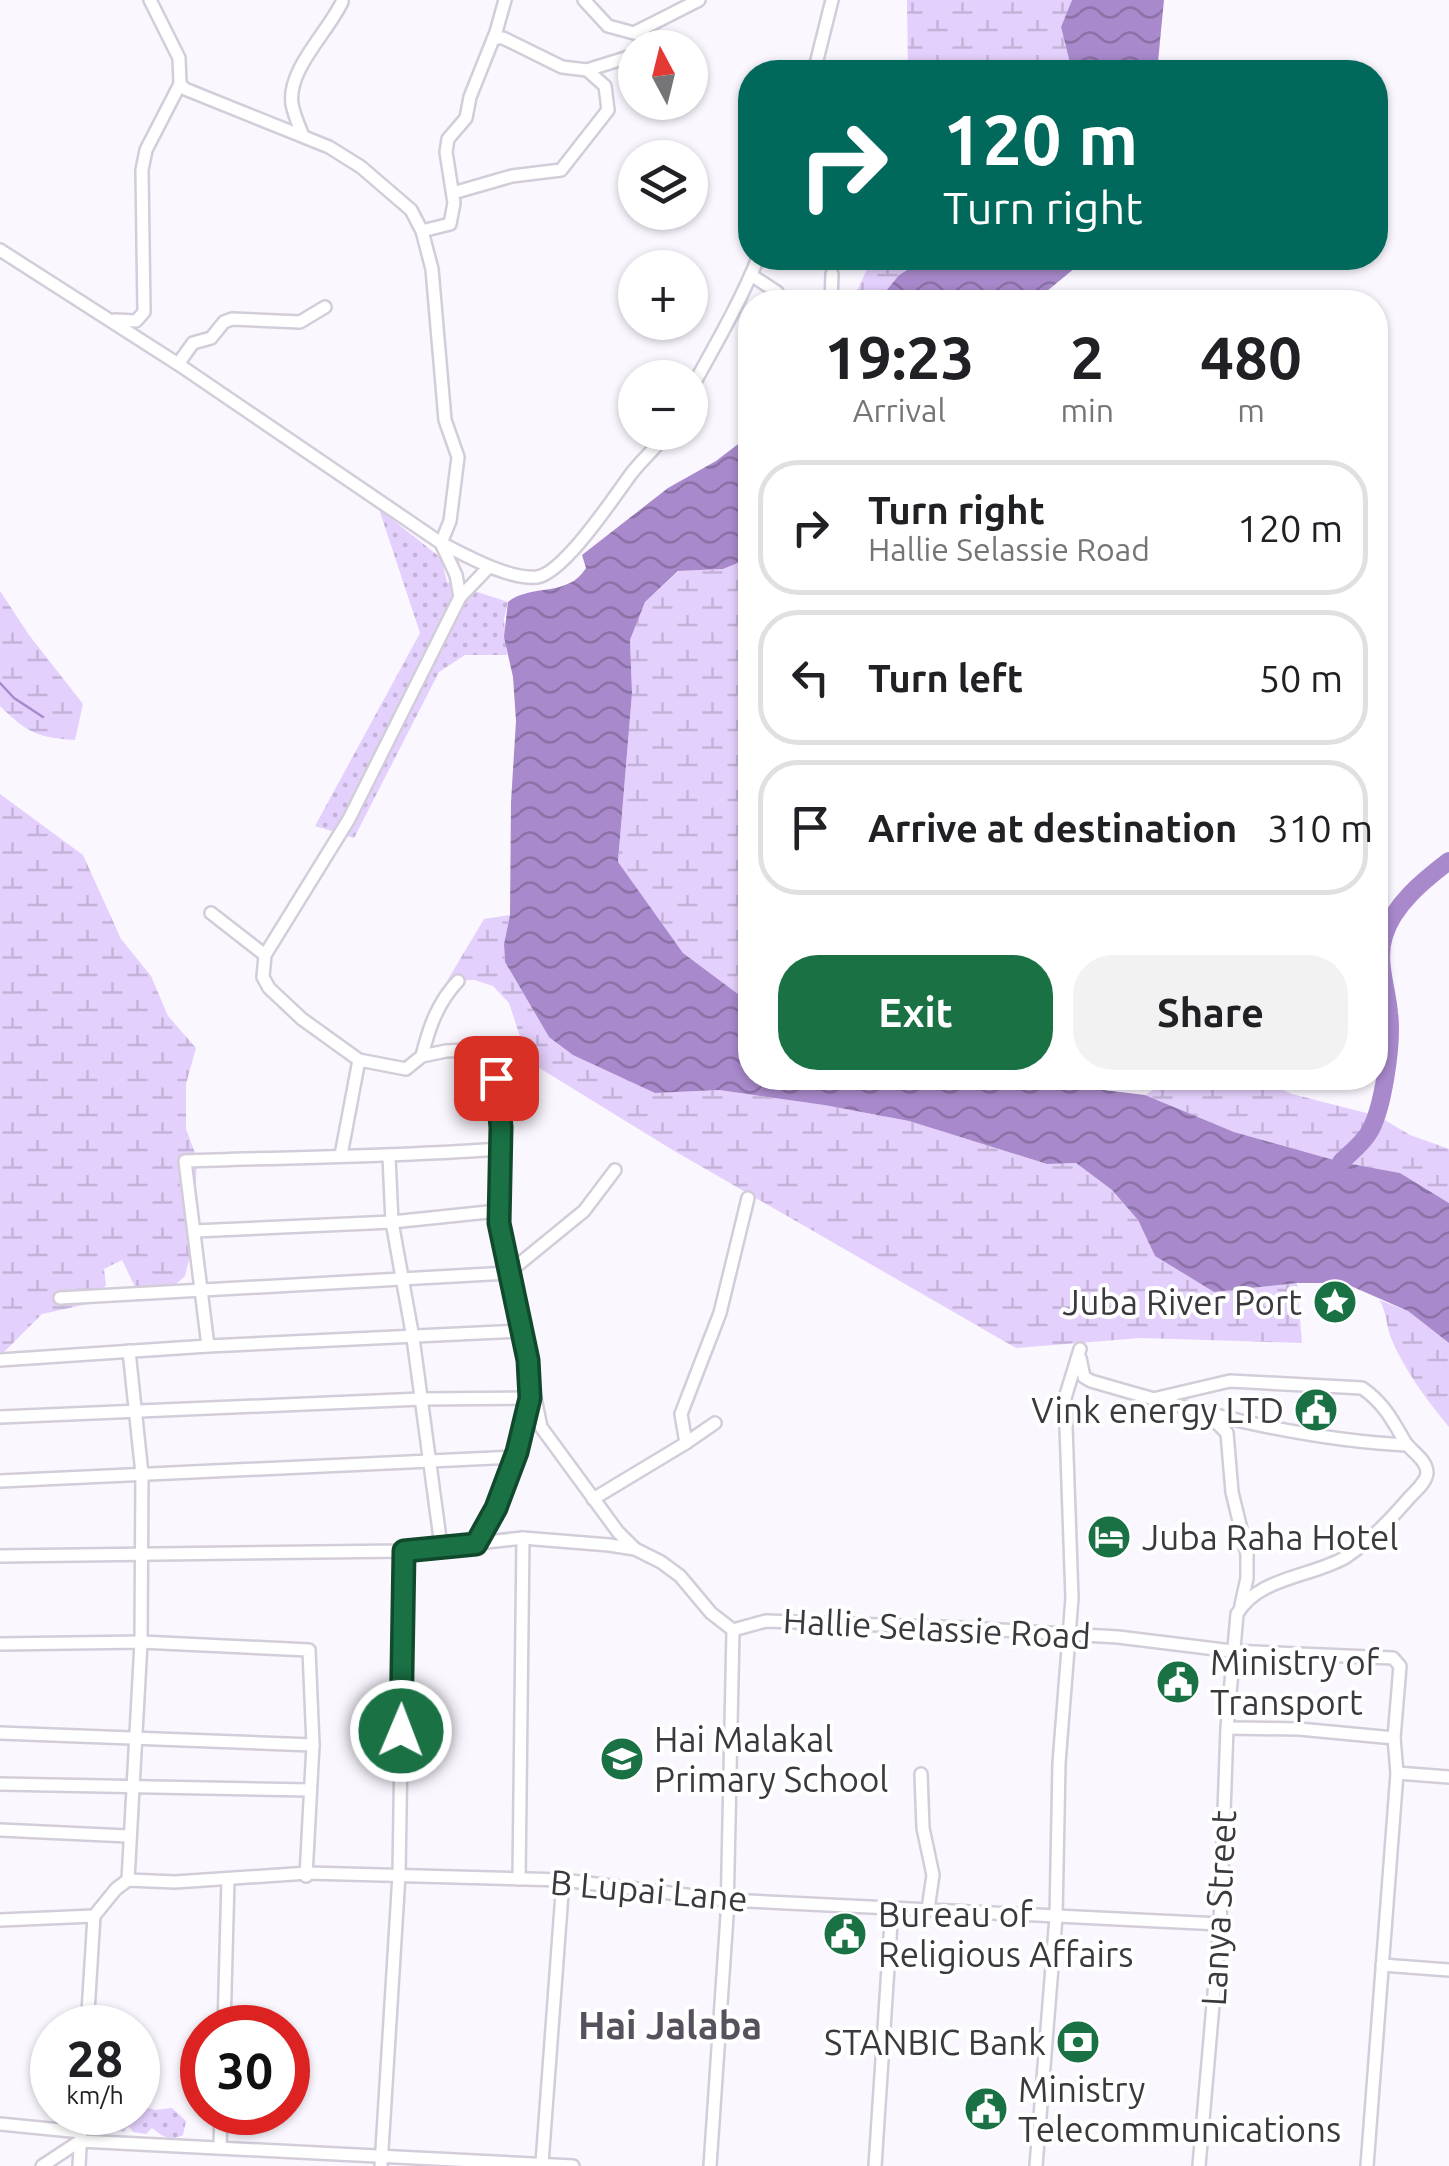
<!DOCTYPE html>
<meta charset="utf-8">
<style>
:root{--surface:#fff;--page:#f2f2f2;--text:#202124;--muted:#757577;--line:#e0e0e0;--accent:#197144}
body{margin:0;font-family:Ubuntu,sans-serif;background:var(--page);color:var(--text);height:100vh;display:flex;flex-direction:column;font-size:38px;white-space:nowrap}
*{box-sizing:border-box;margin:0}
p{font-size:32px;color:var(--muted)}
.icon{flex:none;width:55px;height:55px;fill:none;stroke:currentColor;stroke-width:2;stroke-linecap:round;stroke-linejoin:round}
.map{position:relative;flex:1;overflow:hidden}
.panel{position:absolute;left:738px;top:290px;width:650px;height:800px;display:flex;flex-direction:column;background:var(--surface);border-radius:40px;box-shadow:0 2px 8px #0004}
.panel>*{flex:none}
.top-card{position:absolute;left:738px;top:60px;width:650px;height:210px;border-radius:40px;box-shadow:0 2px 8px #0004;background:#00695c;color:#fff;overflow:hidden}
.needle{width:65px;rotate:353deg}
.fabs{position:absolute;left:618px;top:30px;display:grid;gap:20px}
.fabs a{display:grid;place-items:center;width:90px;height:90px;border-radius:50%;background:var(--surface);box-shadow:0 2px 8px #0004;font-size:50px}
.speed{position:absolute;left:30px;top:2005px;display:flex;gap:20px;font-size:50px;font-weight:700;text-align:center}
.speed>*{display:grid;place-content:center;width:130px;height:130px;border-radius:50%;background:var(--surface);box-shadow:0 2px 8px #0004;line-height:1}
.speed small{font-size:25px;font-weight:400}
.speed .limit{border:15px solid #d22;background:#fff;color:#111}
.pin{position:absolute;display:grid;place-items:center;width:85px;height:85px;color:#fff;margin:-42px;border-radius:20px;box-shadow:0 5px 15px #0006}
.me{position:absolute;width:110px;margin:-55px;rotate:1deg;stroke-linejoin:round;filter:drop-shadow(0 0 8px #0008)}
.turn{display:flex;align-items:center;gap:35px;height:210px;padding:0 40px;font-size:45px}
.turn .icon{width:130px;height:130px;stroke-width:2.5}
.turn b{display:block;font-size:70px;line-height:85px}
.eta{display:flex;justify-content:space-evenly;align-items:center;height:170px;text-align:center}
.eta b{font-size:60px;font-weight:700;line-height:70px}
.action{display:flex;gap:20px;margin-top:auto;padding:20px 40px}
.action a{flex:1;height:115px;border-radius:40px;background:var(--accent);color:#fff;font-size:40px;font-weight:700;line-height:115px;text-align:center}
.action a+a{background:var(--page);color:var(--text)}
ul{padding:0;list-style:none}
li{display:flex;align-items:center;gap:30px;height:135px;margin:0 20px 15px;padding:0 20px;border:5px solid var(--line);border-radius:40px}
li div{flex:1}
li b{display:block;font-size:38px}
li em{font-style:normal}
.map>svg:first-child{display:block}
.grass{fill:url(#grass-dots)}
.wetland{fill:url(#wetland-marsh)}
.water{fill:url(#water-waves)}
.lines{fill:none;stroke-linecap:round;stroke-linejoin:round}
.stream{stroke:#a889cb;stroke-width:2.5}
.river{stroke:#a889cb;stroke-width:18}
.minor-casing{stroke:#d3cdda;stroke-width:16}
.minor{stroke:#fff;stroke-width:11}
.route-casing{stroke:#10492c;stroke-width:25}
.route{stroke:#197144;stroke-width:18}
.labels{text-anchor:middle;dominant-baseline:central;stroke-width:8;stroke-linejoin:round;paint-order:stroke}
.poi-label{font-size:35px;fill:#3b393e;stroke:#fff;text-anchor:start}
.street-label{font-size:35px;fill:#3b393e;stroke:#fff}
.neighbourhood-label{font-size:38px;font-weight:bold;fill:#56515c;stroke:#fff}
</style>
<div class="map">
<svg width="1449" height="2166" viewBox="0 0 1449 2166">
<defs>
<pattern id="grass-dots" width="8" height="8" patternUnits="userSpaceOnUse" patternTransform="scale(2.5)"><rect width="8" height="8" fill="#e4d0fc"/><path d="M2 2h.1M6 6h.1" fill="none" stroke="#c4b3d9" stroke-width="1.8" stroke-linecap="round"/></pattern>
<pattern id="wetland-marsh" width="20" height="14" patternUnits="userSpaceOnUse" patternTransform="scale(2.5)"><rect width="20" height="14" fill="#e4d0fc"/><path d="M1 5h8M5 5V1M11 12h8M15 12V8" fill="none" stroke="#c4b3d9"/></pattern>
<pattern id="water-waves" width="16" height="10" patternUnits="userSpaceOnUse" patternTransform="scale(2.5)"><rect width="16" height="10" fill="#a889cb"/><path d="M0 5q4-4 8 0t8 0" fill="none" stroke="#8a71a6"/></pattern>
</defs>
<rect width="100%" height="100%" fill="#fbf7ff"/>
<!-- grass -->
<g class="grass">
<polygon points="379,509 441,558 447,582 508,602 504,619 507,655 465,655 439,672 354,838 315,826 420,633"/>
<path d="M148,2108L155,2110L172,2108L186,2121L183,2135C169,2142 162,2136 152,2128L146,2134L133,2132L130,2127L126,2128L124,2132L108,2128L97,2132L85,2124L87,2113L127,2115Z"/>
</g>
<!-- wetland -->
<g class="wetland">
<polygon points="907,0 1072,0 1061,27 1069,59 1068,72 908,72"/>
<polygon points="872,258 927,258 899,275 877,302 852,302"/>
<polygon points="750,558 750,1003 683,953 618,863 632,693 630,640 645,602 679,571 723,569"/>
<path d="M0,591L29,635L83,704L75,740C38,738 26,732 0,706Z"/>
<polygon points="0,794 83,855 121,939 151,976 168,1016 196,1048 186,1084 186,1129 197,1158 193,1243 185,1276 166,1293 139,1295 122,1260 104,1269 106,1285 92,1303 42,1314 0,1356"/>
<polygon points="510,915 504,944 505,962 549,1037 655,1093 719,1090 824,1105 909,1121 1047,1164 1076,1163 1112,1190 1138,1220 1155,1256 1214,1292 1297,1283 1302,1343 1141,1338 1016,1348 671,1149 528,1061 509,1003 493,986 475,980 447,981 484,919"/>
<polygon points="1172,1078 1258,1078 1292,1094 1378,1116 1410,1135 1449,1149 1449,1203 1400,1173 1341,1162 1234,1132 1145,1095"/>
<path d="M1379,1300L1408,1311L1449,1343V1427C1427,1400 1404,1370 1391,1338C1386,1325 1387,1312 1379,1300Z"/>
</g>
<!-- water -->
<g class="water">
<polygon points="1072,0 1164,0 1157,72 1068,72 1069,59 1061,27"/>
<polygon points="927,258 1087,258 1041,296 1038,302 877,302 899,275"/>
<path d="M750,435V558L723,569L678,571L645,602L630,640L632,693L618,862L683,953L750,1003V1078H1003L1145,1095L1234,1132L1341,1162L1400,1173L1449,1203V1343L1408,1311L1344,1283H1297L1214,1292L1155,1256L1138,1220L1112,1190L1076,1163L1047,1164L909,1121L824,1105L719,1090L655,1093L573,1055L549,1037L505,962L504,944L510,915L511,802L516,721L513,677L504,637L508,602C531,583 568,598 586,568L582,555L668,488L716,461Z"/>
</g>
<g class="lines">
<!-- stream -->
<polyline class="stream" points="0,683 14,698 43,717"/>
<!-- river -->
<path class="river" d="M1341,1162C1350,1153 1361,1145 1368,1134C1383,1112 1393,1041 1389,1013C1387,988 1376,961 1384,936C1393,905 1424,880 1449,861"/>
<defs>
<g id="minor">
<path d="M150,0L179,58L180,84L185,89L329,147L361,167L411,210L422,231L432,269L445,420L458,457L450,521L441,543C465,555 509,580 537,577C564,573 614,497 631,474C642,459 657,448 667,432"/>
<polyline points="584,0 608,26 645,36 642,48"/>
<polyline points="636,32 699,0"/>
<polyline points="494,38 503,38 562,67 587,70 635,55"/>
<polyline points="814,72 832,0"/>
<path d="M303,136C299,126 294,115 292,104C287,70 328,32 342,2"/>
<polyline points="453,193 512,176 561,170 608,110 605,86 587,70"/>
<polyline points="422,231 450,224 454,203 446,152 448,139 466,118 470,97 496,32 505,0"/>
<polyline points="0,250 178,364 441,543 456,575 460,597"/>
<polyline points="751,275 777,292 781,302"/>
<polyline points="831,302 832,274"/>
<polyline points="115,320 136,321 144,312 142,170 146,150 180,84"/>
<polyline points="178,364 193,343 211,338 224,322 232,319 300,322 325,307"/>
<path d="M690,391C714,347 739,305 758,258"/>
<polyline points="489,567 460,597 349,819 265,955 263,977 269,988 302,1019 359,1060 406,1069 422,1056 446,1051 467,1050 484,1055 490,1064 496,1078 501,1127 499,1223 541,1427 618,1532 634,1548"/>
<polyline points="211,913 265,955"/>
<path d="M422,1056C429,1027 438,1002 458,981"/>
<polyline points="341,1155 359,1060"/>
<polyline points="389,1157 392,1222 413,1338 441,1546"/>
<polyline points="195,1231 392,1222 498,1211"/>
<polyline points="60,1298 508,1273 584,1211 615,1170"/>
<path d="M208,1346L185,1161C290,1157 395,1157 499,1149"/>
<path d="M1080,1358L1084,1377L1091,1381C1193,1411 1300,1440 1407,1445"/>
<polyline points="0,1360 208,1346 522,1331"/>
<path d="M1153,1399L1230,1381L1362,1388C1383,1402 1393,1421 1405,1442C1412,1452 1427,1460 1427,1473C1426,1483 1415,1491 1409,1498C1391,1519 1369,1542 1346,1557C1312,1577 1258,1577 1237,1614L1227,1728L1220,1924L1199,2166"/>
<polyline points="0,1417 421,1399 530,1398"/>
<polyline points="1212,1418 1227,1433 1232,1492 1247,1554 1247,1578 1241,1605"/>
<polyline points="715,1423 686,1443 681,1414 720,1313 748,1198"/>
<polyline points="0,1481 514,1457"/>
<polyline points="593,1499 686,1443"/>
<path d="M476,1544C502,1497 521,1447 530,1395"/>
<polyline points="0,1556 404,1551 523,1538 609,1545 635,1549 661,1562 680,1576 711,1613 733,1630 766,1621 966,1628 1118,1637 1232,1651 1393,1658 1400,1666 1394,1738 1397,1773 1367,2166"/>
<polyline points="0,1644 141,1642 309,1650 313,1745 306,1876 307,1873"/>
<polyline points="1227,1728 1299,1729 1394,1738"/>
<polyline points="0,1733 313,1745"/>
<polyline points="1397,1773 1449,1777"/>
<polyline points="921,1774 923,1828 933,1875 928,1909"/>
<polyline points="0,1784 309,1790"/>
<polyline points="0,1830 128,1836"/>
<polyline points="519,1879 523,1538"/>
<polyline points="128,1880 141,1642 142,1474 129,1351"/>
<polyline points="94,1916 116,1889 128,1880 175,1882 308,1873 563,1880 727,1900 1220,1924"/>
<polyline points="0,1920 94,1916"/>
<polyline points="1382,1965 1449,1970"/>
<polyline points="87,2028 94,1916"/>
<polyline points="224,2028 228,1879"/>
<polyline points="0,2124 81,2132"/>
<polyline points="220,2147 221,2112"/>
<polyline points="542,2163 563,1880"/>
<polyline points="42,2166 80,2141 573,2166"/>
<polyline points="79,2166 82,2112"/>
<polyline points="381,2166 399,1875 404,1551"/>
<polyline points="710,2166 727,1916 733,1630"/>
<polyline points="875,2166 892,1907"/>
<polyline points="1036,2166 1056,1917 1059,1763 1072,1598 1065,1398 1080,1349"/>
</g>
</defs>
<!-- minor casing -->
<use href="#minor" class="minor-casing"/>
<!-- minor -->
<use href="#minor" class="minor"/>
</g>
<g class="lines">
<defs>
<polyline id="route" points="401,1731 404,1551 476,1544 496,1508 517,1452 530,1398 528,1360 499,1223 501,1127 496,1078"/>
</defs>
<!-- route casing -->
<use href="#route" class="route-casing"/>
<!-- route -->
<use href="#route" class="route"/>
</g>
<!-- icons -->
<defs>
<symbol id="sight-disc" viewBox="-11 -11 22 22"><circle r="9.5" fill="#197144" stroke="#fff"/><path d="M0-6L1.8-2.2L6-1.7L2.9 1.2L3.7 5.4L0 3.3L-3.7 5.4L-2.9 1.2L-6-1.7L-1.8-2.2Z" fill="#fff"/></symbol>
<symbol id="civic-disc" viewBox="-11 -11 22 22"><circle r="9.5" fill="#197144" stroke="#fff"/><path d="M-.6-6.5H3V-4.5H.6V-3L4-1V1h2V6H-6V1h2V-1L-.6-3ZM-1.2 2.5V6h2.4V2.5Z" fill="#fff"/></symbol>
<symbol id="hotel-disc" viewBox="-11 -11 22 22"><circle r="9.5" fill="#197144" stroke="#fff"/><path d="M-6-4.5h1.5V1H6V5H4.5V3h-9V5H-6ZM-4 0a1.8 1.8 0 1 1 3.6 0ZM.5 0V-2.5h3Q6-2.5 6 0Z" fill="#fff"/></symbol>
<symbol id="school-disc" viewBox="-11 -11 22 22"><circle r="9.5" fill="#197144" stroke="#fff"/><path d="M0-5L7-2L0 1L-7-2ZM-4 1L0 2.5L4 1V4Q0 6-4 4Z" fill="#fff"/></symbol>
<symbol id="bank-disc" viewBox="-11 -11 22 22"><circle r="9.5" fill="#197144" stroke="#fff"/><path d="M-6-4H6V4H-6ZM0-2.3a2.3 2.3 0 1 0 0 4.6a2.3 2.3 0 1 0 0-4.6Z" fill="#fff"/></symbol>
</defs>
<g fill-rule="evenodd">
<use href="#sight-disc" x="1310" y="1277" width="50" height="50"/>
<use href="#civic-disc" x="1291" y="1385" width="50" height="50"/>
<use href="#hotel-disc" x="1084" y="1512" width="50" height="50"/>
<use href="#civic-disc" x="1153" y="1657" width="50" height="50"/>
<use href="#school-disc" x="597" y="1734" width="50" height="50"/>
<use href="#civic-disc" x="820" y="1909" width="50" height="50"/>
<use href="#bank-disc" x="1053" y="2017" width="50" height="50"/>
<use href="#civic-disc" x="961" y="2084" width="50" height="50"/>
</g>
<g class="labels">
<!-- poi labels -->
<g class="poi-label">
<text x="1302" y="1302" text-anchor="end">Juba River Port</text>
<text x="1284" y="1410" text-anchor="end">Vink energy LTD</text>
<text x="1142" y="1537">Juba Raha Hotel</text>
<text x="1210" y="1662">Ministry of<tspan x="1210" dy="40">Transport</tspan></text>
<text x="654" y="1739">Hai Malakal<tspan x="654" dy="40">Primary School</tspan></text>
<text x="878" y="1914">Bureau of<tspan x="878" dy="40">Religious Affairs</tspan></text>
<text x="1046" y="2042" text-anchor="end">STANBIC Bank</text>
<text x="1018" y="2089">Ministry<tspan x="1018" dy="40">Telecommunications</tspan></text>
</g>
<!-- street labels -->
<g class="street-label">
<text transform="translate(937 1628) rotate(3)">Hallie Selassie Road</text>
<text transform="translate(649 1890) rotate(5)">B Lupai Lane</text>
<text transform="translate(1218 1908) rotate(-87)">Lanya Street</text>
</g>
<!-- neighbourhood labels -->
<g class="neighbourhood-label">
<text x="670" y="2025">Hai Jalaba</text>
</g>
</g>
</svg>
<div class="fabs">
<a><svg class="needle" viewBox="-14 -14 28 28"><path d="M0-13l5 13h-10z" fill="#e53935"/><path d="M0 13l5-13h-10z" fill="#757577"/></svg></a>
<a><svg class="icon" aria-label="layers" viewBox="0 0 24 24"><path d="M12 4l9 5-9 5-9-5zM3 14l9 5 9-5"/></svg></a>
<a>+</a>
<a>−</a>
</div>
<div class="speed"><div>28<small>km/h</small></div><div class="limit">30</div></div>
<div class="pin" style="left:496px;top:1078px;background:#d93025"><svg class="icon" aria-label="arrive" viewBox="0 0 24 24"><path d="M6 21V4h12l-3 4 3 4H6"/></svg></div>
<svg class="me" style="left:401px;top:1731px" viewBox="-20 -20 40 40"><circle r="17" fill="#197144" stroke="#fff" stroke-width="3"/><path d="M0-11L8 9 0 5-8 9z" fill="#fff"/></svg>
<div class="top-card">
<div class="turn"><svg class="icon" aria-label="right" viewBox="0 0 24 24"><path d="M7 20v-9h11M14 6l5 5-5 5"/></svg><div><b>120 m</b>Turn right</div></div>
</div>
<section class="panel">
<div class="eta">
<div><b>19:23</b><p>Arrival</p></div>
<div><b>2</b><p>min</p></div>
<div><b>480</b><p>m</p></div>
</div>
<ul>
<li><svg class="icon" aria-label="right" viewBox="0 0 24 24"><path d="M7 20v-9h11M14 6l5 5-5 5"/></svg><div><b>Turn right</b><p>Hallie Selassie Road</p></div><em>120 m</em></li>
<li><svg class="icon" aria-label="left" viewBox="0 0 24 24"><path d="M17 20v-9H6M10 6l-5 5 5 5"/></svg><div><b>Turn left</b></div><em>50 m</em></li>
<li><svg class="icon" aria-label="arrive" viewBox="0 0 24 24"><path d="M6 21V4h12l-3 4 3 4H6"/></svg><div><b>Arrive at destination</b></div><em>310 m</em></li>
</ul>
<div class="action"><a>Exit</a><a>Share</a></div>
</section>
</div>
